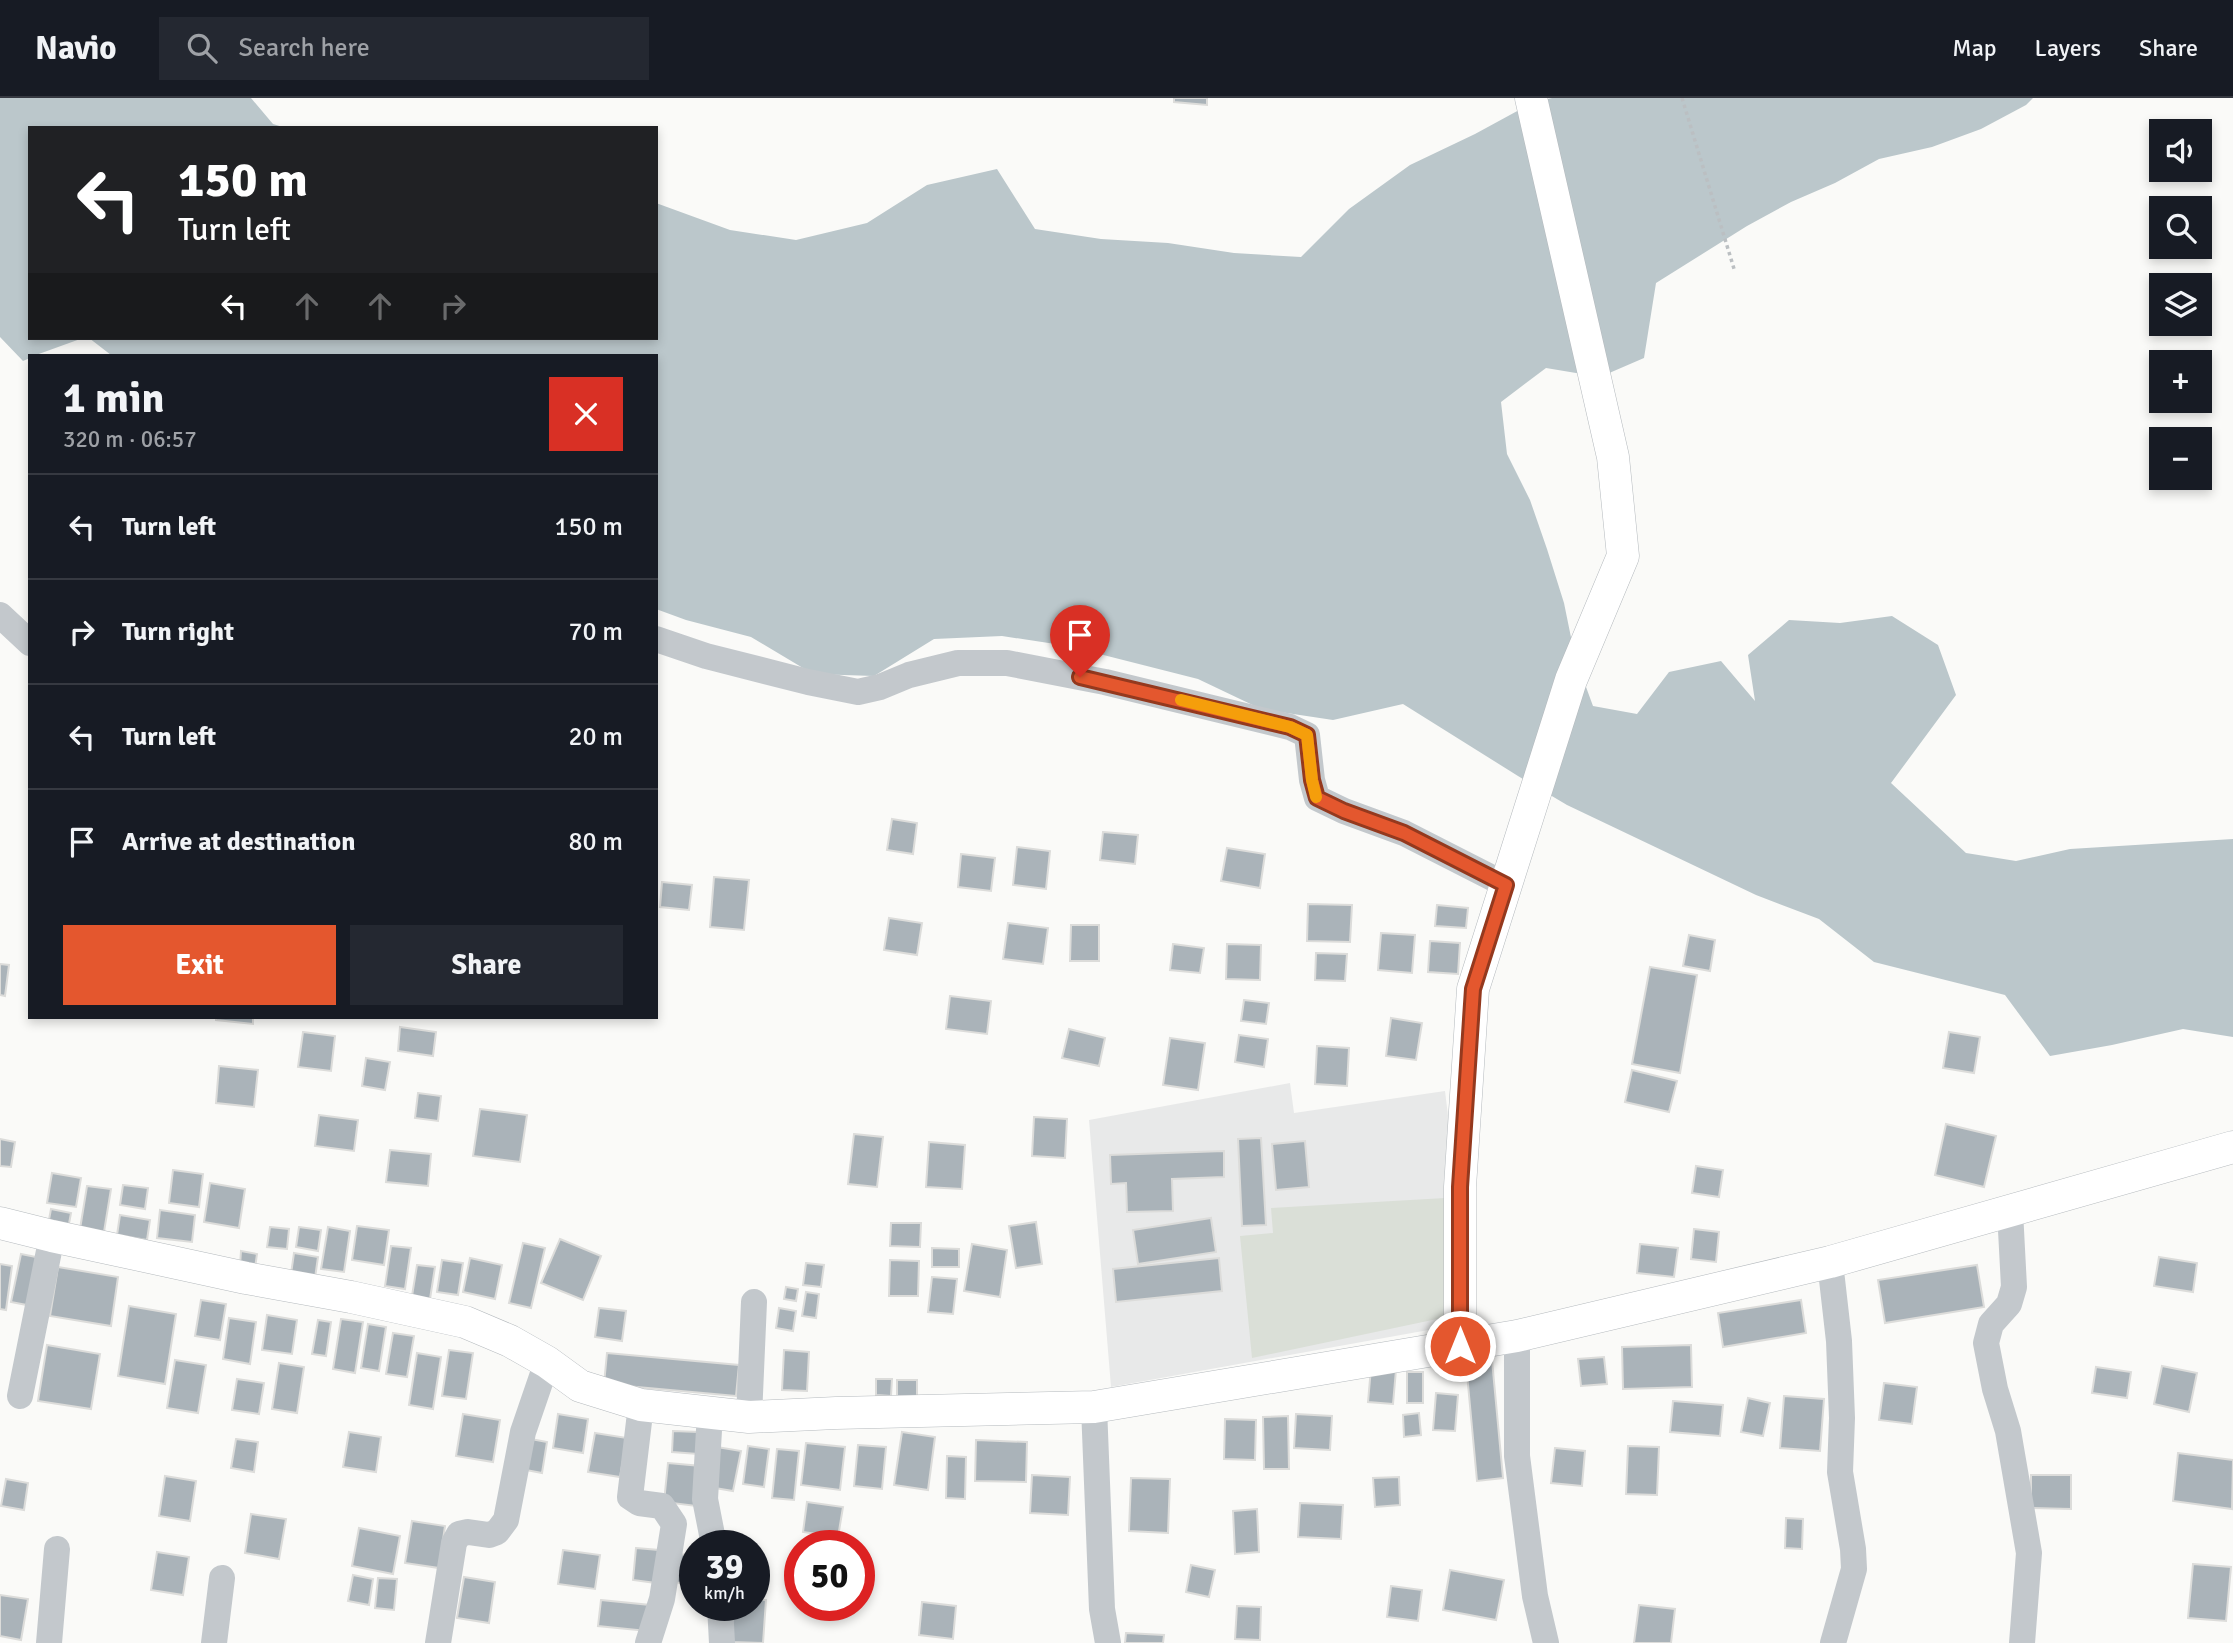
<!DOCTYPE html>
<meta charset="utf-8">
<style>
:root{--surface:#171b24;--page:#242831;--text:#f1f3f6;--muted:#9ea1a6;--line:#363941;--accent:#e4572e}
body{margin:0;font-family:Signika,sans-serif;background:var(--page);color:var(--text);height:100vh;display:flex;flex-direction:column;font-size:26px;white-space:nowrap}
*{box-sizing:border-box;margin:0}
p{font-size:23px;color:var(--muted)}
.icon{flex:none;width:38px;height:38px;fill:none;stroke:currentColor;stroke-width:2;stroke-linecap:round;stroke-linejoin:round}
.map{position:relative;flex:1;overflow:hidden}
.sheet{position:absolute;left:28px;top:256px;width:630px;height:665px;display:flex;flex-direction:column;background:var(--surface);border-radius:0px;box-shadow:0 4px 10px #0003}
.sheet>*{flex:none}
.top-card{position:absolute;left:28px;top:28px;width:630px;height:214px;border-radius:0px;box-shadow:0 4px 10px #0003;background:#202124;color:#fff;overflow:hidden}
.controls{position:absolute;left:2149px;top:21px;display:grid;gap:14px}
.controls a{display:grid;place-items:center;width:63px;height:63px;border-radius:0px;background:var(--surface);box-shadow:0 4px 10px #0003;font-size:35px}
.speed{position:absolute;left:679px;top:1432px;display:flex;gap:14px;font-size:35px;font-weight:700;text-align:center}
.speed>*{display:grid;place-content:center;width:91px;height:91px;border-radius:50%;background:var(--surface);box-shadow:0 4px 10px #0003;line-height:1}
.speed small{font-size:18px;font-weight:400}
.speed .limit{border:10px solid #d22;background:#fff;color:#111}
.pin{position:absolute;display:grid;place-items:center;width:60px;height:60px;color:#fff;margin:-72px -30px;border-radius:50% 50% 50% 0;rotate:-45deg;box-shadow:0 0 7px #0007}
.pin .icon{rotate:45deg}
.me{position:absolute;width:77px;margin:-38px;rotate:0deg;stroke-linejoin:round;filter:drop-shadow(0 0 5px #0008)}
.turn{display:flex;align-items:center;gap:24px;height:147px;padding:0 35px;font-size:32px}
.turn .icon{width:91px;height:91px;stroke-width:2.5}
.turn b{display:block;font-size:49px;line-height:60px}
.lanes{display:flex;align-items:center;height:66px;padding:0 35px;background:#0003;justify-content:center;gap:35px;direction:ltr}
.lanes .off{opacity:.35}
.round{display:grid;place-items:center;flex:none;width:74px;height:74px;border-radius:0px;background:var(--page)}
.head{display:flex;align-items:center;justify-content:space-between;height:119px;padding:0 35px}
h1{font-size:42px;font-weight:700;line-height:52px}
.button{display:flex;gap:14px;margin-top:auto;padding:14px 35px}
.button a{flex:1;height:80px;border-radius:0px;background:var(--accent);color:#fff;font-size:28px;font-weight:700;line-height:80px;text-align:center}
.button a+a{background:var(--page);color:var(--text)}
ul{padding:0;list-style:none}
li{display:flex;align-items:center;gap:21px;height:105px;padding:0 35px;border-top:2px solid var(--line)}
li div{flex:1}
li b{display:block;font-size:26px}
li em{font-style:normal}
header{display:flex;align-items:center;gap:42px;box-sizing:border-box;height:98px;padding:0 35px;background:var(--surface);border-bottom:2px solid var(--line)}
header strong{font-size:33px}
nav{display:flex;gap:38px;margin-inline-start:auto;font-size:24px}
.search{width:490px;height:63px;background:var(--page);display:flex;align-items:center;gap:18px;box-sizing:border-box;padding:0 24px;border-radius:0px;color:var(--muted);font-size:26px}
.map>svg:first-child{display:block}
.built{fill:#e8e9e9}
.green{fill:#dadfd7}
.water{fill:#bbc7cb}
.building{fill:#aab3b9;stroke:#dcdcda;stroke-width:2}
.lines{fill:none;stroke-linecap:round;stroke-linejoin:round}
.major-casing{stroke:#b5babe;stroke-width:33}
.path{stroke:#bbbfc2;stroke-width:3.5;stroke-dasharray:3.5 3.5;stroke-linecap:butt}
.minor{stroke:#c3c8cc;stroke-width:26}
.major{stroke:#fff;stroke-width:32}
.route-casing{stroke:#94391e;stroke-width:18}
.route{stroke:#e4572e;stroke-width:12}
.slow{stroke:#f59e0b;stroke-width:12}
</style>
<header>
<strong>Navio</strong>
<div class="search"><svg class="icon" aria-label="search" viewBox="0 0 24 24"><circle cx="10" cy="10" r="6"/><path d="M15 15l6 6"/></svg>Search here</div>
<nav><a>Map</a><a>Layers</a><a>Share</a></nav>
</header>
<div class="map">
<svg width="2233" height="1545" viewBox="0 0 2233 1545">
<rect width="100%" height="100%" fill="#fafaf8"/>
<!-- built -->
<polygon class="built" points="1290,985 1294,1015 1445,993 1473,1224 1111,1289 1089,1022"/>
<!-- green -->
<polygon class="green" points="1445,1100 1456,1217 1252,1260 1240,1138 1273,1135 1271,1110"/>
<!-- water -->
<g class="water">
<polygon points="0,0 251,0 273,26 286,30 30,30 30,240 83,240 36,257 30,257 30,260 23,263 0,239"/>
<polygon points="1552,0 2033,0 2026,7 1981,31 1932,49 1879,61 1835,85 1791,104 1747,128 1656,185 1644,260 1600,279 1546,270 1501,304 1507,356 1530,402 1547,451 1564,505 1575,559 1593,608 1637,616 1669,574 1721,563 1755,603 1748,557 1789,522 1840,525 1892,518 1938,547 1956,597 1891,685 1966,755 2016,763 2070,751 2233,741 2233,939 2183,931 2112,947 2050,958 2005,897 1874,864 1819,821 1756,797 1567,707 1518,678 1403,606 1333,622 1261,611 1198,581 1068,548 1002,538 934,541 874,578 813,576 751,539 686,522 656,511 656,257 111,257 89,240 656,240 656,105 730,132 796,142 867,125 927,87 997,71 1035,131 1101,141 1168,145 1234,155 1301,159 1349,111 1410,67 1475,36 1534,4"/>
</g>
<!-- building -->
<g class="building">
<polygon points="1174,0 1207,0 1207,7 1174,4"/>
<polygon points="892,721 917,725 913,756 887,752"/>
<polygon points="1103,734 1138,737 1135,766 1100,762"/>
<polygon points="1017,749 1050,753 1046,791 1013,787"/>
<polygon points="1227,750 1265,756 1260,790 1221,783"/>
<polygon points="961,756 995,760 991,793 958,789"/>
<polygon points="714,779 749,782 744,832 710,829"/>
<polygon points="662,784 692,787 689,812 660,809"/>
<polygon points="1308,806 1352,807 1350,844 1307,843"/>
<polygon points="1437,807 1468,810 1466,830 1435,828"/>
<polygon points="889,820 922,825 917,857 884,852"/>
<polygon points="1008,825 1048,830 1043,866 1003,861"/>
<polygon points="1071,827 1099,827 1099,863 1070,863"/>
<polygon points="1381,835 1415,837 1412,875 1378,872"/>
<polygon points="1689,837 1715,842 1710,873 1683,868"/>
<polygon points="1430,843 1460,845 1458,876 1428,874"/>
<polygon points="1173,846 1204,850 1200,875 1170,872"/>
<polygon points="1227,846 1261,847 1260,882 1226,881"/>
<polygon points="1316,855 1347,856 1345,883 1315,882"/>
<polygon points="0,866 9,867 5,898 0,897"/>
<polygon points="1650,869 1697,877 1680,975 1632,966"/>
<polygon points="950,898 991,903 987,936 946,931"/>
<polygon points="1244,902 1269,905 1266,926 1241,923"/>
<polygon points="216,919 253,919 253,926 216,922"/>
<polygon points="1391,920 1422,925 1416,962 1386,958"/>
<polygon points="400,929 436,934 433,958 398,953"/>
<polygon points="1069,931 1105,940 1099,968 1062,960"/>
<polygon points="303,934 335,938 331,973 298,969"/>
<polygon points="1949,934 1980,939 1974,975 1943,970"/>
<polygon points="1239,937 1268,941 1264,969 1235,964"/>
<polygon points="1170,940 1205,945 1198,992 1163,987"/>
<polygon points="1317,948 1349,950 1347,988 1315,986"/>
<polygon points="366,960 390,964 385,992 362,988"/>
<polygon points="219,968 258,972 254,1009 216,1005"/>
<polygon points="1632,972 1677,983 1669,1014 1625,1004"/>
<polygon points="418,995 441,998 438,1023 415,1020"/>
<polygon points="480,1011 527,1017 520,1064 473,1058"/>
<polygon points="319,1017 358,1022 354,1053 315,1048"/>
<polygon points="1034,1019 1067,1021 1065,1060 1032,1058"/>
<polygon points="1946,1026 1996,1038 1984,1089 1935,1077"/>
<polygon points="854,1036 883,1039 877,1089 848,1086"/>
<polygon points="1261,1040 1266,1127 1242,1128 1238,1041"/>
<polygon points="0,1041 15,1044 11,1069 0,1068"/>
<polygon points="1305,1043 1309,1089 1276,1092 1272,1046"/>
<polygon points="929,1044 965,1047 962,1091 926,1089"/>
<polygon points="390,1052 431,1056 428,1088 386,1084"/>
<polygon points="1224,1053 1224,1079 1172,1081 1173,1113 1127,1114 1126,1085 1111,1086 1110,1057"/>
<polygon points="1696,1068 1723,1072 1719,1099 1692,1095"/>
<polygon points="173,1072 203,1076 199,1109 169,1105"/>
<polygon points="52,1075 81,1080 76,1109 47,1105"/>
<polygon points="210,1085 245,1091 239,1130 204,1124"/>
<polygon points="123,1087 148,1090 145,1111 120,1107"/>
<polygon points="87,1088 111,1091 104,1134 80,1131"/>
<polygon points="51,1111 71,1115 68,1131 48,1127"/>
<polygon points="160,1112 195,1117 192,1144 157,1140"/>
<polygon points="120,1117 150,1122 147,1142 117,1137"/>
<polygon points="1211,1120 1216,1154 1138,1166 1133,1132"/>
<polygon points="1036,1124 1042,1166 1016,1170 1009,1128"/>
<polygon points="891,1125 921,1125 920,1149 890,1148"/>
<polygon points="357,1128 389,1132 384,1167 352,1162"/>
<polygon points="270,1129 289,1131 287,1151 267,1149"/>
<polygon points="299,1129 321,1132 318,1153 296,1149"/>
<polygon points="328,1129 350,1133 344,1174 321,1171"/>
<polygon points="1694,1131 1719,1134 1716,1164 1691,1161"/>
<polygon points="560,1141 601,1158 583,1202 541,1185"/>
<polygon points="523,1145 545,1150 531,1210 509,1205"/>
<polygon points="972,1146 1007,1152 1000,1199 964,1193"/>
<polygon points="1640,1146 1678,1150 1674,1179 1637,1175"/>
<polygon points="391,1148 411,1150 405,1191 385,1188"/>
<polygon points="932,1150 959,1151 959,1169 932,1169"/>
<polygon points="241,1153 257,1156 255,1170 240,1168"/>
<polygon points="294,1155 318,1159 315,1180 291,1176"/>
<polygon points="21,1156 41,1160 32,1208 11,1204"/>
<polygon points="2159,1159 2197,1165 2193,1194 2154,1188"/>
<polygon points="470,1160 502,1167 495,1201 463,1194"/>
<polygon points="1219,1160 1222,1193 1116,1204 1113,1171"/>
<polygon points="442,1162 463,1165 458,1197 437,1194"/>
<polygon points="890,1162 919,1163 918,1198 889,1198"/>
<polygon points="806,1165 824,1167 821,1189 803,1187"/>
<polygon points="0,1166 12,1168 6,1212 0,1211"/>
<polygon points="417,1167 435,1169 430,1201 412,1198"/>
<polygon points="1977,1167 1984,1209 1885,1225 1878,1182"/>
<polygon points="58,1169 118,1179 111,1228 50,1218"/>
<polygon points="932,1179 957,1181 953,1216 928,1214"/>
<polygon points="786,1189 798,1191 796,1203 784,1201"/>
<polygon points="806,1194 819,1196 816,1220 802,1218"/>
<polygon points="201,1202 226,1206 220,1242 195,1238"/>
<polygon points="1801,1202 1806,1235 1723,1249 1718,1215"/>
<polygon points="129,1208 176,1216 165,1286 118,1278"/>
<polygon points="599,1210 626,1213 622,1243 595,1239"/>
<polygon points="779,1210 796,1213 793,1233 776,1230"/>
<polygon points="267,1217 297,1222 292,1256 262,1252"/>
<polygon points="229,1220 256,1224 250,1266 223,1261"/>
<polygon points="341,1221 363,1224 355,1275 333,1271"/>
<polygon points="318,1222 331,1224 326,1258 312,1256"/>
<polygon points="368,1226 386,1229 379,1273 361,1270"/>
<polygon points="393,1235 414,1238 407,1279 386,1276"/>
<polygon points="47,1247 100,1256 91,1311 38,1303"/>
<polygon points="1691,1247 1692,1289 1623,1291 1622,1249"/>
<polygon points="449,1252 473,1255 466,1301 442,1298"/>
<polygon points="784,1252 809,1254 807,1293 782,1292"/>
<polygon points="417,1255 441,1259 433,1311 409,1307"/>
<polygon points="607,1255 739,1267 736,1298 604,1286"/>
<polygon points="1604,1259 1607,1286 1581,1288 1578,1261"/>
<polygon points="175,1262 206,1267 198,1315 167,1310"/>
<polygon points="1492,1262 1503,1380 1477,1383 1466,1265"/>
<polygon points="279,1265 304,1269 297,1315 272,1311"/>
<polygon points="2162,1268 2197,1275 2189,1314 2154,1306"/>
<polygon points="2096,1269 2131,1274 2127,1300 2092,1295"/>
<polygon points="1371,1270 1396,1272 1393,1306 1368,1304"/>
<rect x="1407" y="1274" width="16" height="31"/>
<polygon points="237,1281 264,1285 259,1316 232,1312"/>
<polygon points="876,1281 892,1281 891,1298 876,1297"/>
<rect x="897" y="1282" width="20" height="17"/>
<polygon points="1884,1285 1917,1289 1912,1326 1879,1322"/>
<polygon points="1436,1295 1458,1297 1455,1333 1433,1332"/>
<polygon points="1784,1298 1824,1301 1820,1353 1780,1350"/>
<polygon points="1748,1300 1770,1305 1763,1338 1741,1334"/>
<polygon points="1673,1303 1723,1307 1720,1338 1670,1334"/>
<polygon points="1419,1315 1421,1337 1404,1339 1403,1317"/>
<polygon points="463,1316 500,1322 493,1364 456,1358"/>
<polygon points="558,1316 588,1321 583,1355 553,1350"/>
<polygon points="1296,1316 1332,1318 1330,1352 1294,1350"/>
<polygon points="1288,1318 1289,1371 1264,1371 1263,1319"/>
<polygon points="1225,1321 1256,1322 1255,1362 1224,1361"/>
<polygon points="673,1333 699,1334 698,1356 672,1354"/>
<polygon points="349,1334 381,1339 376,1374 343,1369"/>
<polygon points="902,1334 935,1339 928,1392 894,1387"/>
<polygon points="595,1335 627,1340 620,1379 588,1374"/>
<polygon points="236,1341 258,1344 254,1374 231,1370"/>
<polygon points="531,1341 547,1344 542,1375 526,1372"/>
<polygon points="976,1342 1027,1344 1026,1384 975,1383"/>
<polygon points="806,1345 845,1349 840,1392 801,1387"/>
<polygon points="858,1347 886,1349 882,1391 854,1388"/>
<polygon points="748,1348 769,1351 764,1389 743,1386"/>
<polygon points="1628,1348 1659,1349 1657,1397 1626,1396"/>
<polygon points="717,1349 741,1353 733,1393 709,1389"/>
<polygon points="1555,1350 1585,1353 1582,1388 1551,1385"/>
<polygon points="777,1351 799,1353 794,1402 772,1400"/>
<polygon points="2178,1355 2233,1362 2232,1411 2173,1403"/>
<polygon points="947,1358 966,1359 965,1401 946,1400"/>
<polygon points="668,1365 701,1368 696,1408 664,1404"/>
<polygon points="1032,1377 1070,1379 1068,1417 1030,1415"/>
<polygon points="2031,1377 2071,1377 2071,1411 2031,1410"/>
<polygon points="165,1378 196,1383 190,1423 159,1418"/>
<polygon points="1399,1379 1400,1407 1375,1409 1373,1380"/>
<polygon points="1131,1380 1170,1381 1168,1435 1129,1433"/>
<polygon points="6,1381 28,1385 24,1412 1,1408"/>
<polygon points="807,1404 843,1409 838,1439 803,1434"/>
<polygon points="1300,1405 1343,1407 1341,1441 1298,1439"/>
<polygon points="1257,1411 1259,1454 1235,1456 1233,1413"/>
<polygon points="251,1416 286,1421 279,1461 245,1455"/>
<polygon points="1786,1420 1803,1421 1802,1451 1785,1450"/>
<polygon points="412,1423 445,1428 439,1470 405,1465"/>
<polygon points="359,1430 400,1438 393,1476 352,1468"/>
<polygon points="636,1450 659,1452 656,1485 633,1482"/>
<polygon points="563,1452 600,1457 595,1491 558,1486"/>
<polygon points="157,1454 189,1459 183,1497 151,1492"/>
<polygon points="677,1456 695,1458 695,1487 673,1484"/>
<polygon points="2193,1466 2231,1469 2226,1523 2188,1520"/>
<polygon points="1191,1467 1215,1472 1209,1499 1186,1494"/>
<polygon points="1450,1472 1504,1482 1496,1522 1443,1512"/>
<polygon points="353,1477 373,1481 369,1507 348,1503"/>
<polygon points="464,1479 495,1484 489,1525 457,1520"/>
<polygon points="378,1480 397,1481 394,1512 375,1510"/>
<polygon points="1391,1488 1422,1492 1418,1523 1387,1519"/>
<polygon points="0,1497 28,1501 21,1542 0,1538"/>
<polygon points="754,1501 766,1502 763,1545 729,1544 731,1507 754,1507"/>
<polygon points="601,1502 650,1507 647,1533 598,1528"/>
<polygon points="922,1504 956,1508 953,1541 919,1537"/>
<polygon points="1639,1507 1675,1511 1671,1545 1634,1545"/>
<polygon points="1237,1508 1261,1509 1260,1542 1235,1541"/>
<polygon points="1126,1535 1164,1537 1163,1545 1125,1545"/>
</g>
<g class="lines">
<defs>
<g id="major">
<polyline points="0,1125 52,1138 246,1180 351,1199 465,1224 510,1243 547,1264 580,1288 641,1307 749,1319 836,1315 1094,1309 1517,1238 1830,1164 2233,1049"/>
<polyline points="1460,1248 1460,1089 1473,891 1571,582 1623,458 1613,359 1531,0"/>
</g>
</defs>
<!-- major casing -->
<use href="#major" class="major-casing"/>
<!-- path -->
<polyline class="path" points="1682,0 1735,174"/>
<!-- minor -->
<g class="minor">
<polyline points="0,517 30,545"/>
<polyline points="656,541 706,558 808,584 858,594 880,589 909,577 958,565 1007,565 1105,584 1290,629 1307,637 1312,682 1317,700 1344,713 1404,735 1506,787"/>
<polyline points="2010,1113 2014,1189 2009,1206 1991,1226 1986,1245 1995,1291 2008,1333 2029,1455 2022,1545"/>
<polyline points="1830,1164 1839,1243 1842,1320 1840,1374 1853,1451 1854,1471 1833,1545"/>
<polyline points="1517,1238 1517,1358 1535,1498 1546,1545"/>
<polyline points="20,1298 52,1138"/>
<polyline points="641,1307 630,1399 639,1405 662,1408 674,1426 662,1501 648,1545"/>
<polyline points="1094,1309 1102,1511 1108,1545"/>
<polyline points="710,1315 705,1401 714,1447"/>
<polyline points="749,1319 754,1204"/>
<polyline points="720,1507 722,1545"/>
<polyline points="49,1545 57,1451"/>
<polyline points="214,1545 222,1480"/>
<polyline points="438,1545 454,1445 459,1436 468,1434 489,1437 497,1434 506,1422 523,1334 547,1264"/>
</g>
<!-- major -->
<use href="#major" class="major"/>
</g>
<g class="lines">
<defs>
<polyline id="route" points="1080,579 1290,629 1307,637 1312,682 1317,700 1344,713 1404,735 1506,787 1473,891 1460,1089 1460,1248"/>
</defs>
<!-- route casing -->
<use href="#route" class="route-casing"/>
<!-- route -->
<use href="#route" class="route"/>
<!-- slow -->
<polyline class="slow" points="1181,602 1290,629 1307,637 1312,682 1316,699"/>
</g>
</svg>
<div class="controls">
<a><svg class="icon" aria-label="sound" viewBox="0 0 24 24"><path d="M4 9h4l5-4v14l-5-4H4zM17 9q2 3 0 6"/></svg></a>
<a><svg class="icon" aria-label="search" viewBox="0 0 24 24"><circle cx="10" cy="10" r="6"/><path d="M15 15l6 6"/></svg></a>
<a><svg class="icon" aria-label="layers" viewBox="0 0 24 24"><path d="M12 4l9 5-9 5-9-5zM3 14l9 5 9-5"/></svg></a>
<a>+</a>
<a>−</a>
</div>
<div class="speed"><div>39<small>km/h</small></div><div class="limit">50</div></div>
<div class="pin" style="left:1080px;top:579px;background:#d93025"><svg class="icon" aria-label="arrive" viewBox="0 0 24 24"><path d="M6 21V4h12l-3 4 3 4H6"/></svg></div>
<svg class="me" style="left:1460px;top:1248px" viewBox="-20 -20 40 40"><circle r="17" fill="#e4572e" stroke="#fff" stroke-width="3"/><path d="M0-11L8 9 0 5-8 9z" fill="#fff"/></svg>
<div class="top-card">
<div class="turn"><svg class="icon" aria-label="left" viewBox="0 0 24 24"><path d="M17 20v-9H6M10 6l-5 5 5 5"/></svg><div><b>150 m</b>Turn left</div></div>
<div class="lanes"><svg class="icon" aria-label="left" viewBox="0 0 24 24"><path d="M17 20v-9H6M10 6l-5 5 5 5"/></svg><svg class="icon off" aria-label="ahead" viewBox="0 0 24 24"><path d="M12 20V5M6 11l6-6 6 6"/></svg><svg class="icon off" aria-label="ahead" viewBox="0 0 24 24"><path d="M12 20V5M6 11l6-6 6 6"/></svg><svg class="icon off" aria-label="right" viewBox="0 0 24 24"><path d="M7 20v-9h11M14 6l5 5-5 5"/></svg></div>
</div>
<section class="sheet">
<div class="head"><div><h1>1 min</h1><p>320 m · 06:57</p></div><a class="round" style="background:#d93025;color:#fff"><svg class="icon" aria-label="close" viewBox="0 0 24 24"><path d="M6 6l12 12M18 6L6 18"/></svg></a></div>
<ul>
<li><svg class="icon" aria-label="left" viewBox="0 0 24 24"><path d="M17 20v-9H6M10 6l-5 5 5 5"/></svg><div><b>Turn left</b></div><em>150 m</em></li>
<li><svg class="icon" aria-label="right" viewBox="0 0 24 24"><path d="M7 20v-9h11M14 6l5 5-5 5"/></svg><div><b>Turn right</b></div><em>70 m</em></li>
<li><svg class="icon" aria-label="left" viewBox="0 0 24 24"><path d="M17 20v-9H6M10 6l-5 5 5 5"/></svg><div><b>Turn left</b></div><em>20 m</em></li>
<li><svg class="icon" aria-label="arrive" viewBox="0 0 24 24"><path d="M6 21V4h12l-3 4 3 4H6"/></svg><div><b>Arrive at destination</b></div><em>80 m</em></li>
</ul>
<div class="button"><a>Exit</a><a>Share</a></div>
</section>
</div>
